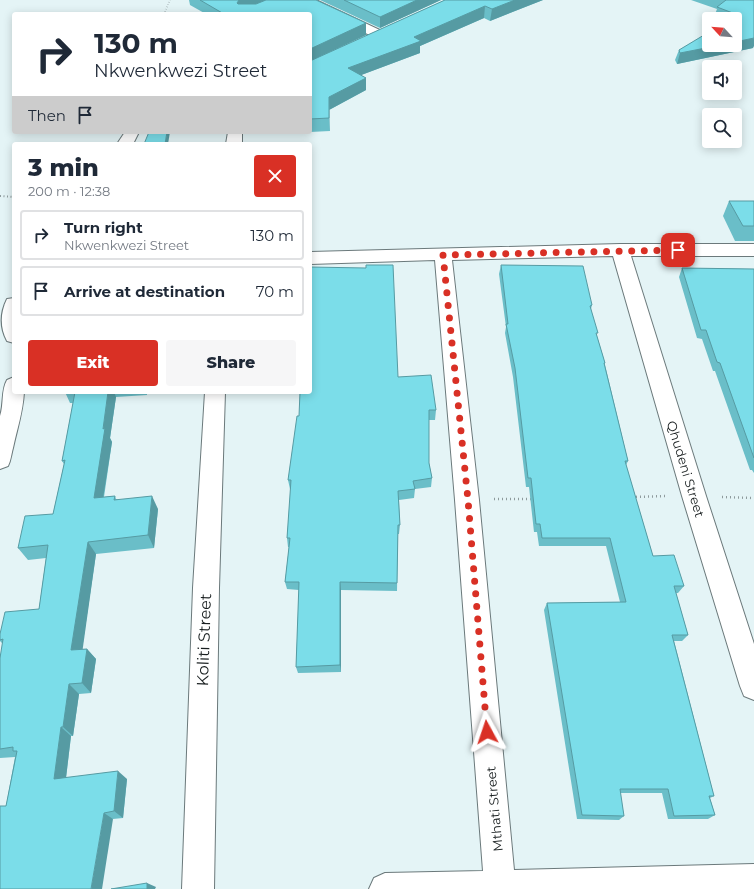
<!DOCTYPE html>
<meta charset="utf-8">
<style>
:root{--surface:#fff;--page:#f6f6f7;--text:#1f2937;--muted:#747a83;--line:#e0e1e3;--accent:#d93025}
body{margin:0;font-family:Montserrat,sans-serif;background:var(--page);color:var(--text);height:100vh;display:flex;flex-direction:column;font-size:15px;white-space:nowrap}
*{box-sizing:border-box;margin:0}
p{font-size:13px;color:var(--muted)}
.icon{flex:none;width:22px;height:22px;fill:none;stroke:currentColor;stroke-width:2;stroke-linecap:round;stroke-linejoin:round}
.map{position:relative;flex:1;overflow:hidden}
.panel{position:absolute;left:12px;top:142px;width:300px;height:252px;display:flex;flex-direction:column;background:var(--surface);border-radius:4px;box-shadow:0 2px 10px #0003}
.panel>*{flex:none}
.top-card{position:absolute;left:12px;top:12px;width:300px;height:122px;border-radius:4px;box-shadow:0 2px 10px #0003;background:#fff;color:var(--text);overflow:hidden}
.needle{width:26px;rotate:296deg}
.tools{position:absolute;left:702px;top:12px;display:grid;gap:8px}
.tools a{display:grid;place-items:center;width:40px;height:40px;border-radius:4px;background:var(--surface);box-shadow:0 2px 10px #0003;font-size:20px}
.pin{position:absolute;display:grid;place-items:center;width:34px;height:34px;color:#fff;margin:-17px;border-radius:8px;box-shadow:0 2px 6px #0006}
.me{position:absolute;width:44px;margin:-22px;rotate:355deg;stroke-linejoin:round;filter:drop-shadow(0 0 3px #0008)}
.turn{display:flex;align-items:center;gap:14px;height:84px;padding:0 16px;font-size:18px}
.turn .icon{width:52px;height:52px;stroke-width:2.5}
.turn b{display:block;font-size:28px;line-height:34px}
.then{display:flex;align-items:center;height:38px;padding:0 16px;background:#0003;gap:8px;font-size:15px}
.round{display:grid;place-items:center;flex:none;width:42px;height:42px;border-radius:4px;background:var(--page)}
.summary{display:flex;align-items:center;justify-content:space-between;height:68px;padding:0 16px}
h1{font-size:24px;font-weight:800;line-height:30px}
.button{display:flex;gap:8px;margin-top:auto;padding:8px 16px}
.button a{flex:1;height:46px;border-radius:4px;background:var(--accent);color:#fff;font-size:16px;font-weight:800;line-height:46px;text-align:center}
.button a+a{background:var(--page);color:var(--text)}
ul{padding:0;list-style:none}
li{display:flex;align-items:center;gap:12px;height:50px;margin:0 8px 6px;padding:0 8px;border:2px solid var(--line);border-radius:4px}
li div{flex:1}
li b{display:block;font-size:15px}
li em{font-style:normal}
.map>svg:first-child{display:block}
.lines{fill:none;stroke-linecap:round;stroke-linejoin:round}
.street-casing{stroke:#6b797b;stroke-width:2}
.path-far2{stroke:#8e9a9c;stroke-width:1.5;stroke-dasharray:0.5 2;stroke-linecap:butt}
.path-far1{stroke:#8e9a9c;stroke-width:2;stroke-dasharray:1 2.5;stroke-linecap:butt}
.path{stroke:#8e9a9c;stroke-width:2.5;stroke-dasharray:1 3;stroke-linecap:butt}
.street{fill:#fff;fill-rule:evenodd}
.wall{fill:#6abec8}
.shaded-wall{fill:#569ba3}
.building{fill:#7bdde9;stroke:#569ba3}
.route{stroke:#d93025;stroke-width:7;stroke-dasharray:0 12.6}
.labels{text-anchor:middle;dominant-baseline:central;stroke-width:3;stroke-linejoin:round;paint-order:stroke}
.street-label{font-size:13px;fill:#191f20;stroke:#fff}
.near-street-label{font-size:16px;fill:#191f20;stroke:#fff}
</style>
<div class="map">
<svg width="754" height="889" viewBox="0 0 754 889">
<rect width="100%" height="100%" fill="#e4f4f6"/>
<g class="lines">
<defs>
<g id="street">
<polygon points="300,0 316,0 384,32 386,35 384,38 376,38 302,3"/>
<polygon points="125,132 139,132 133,144 117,144"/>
<polygon points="228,132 242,132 242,144 226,144"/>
<polygon points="620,244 754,244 754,256 631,256 706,496 754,644 754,700 744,696 740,686 682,496 613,256 452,260 479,500 514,870 754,864 754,889 369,889 374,878 385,873 483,871 455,500 435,260 310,264 310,252"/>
<path d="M14,298V343L7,341C0,328 0,313 7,299Z"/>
<path d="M14,377V392H24C23,412 17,429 13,448C11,455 11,460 8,466L0,469V416C4,404 1,390 7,380Z"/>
<polygon points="205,392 225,392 219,588 214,889 182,889 193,588"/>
</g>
</defs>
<!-- street casing -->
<use href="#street" class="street-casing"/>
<!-- path-far2 -->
<polyline class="path-far2" points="164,14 170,0"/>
<!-- path-far1 -->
<polyline class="path-far1" points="0,196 14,197"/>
<!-- path -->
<g class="path">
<polyline points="632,497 667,496"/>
<polyline points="722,497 754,498"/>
<polyline points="494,499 533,499"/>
</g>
<!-- street -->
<use href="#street" class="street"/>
</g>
<!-- wall -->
<g class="wall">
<polygon points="189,0 266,0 262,2 266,0 316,0 366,23 366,35 326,54 445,0 543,0 490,21 484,18 420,46 420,53 361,75 366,78 366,90 329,110 330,131 310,132 310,14 206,14 190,5"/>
<polygon points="320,0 441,0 380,28"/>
<polygon points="691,0 754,0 753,48 677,64 675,60 679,50 735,19 718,19 714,17 717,9"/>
<polygon points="729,201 754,201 754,241 735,241 723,216"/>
<polygon points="501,265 592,305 591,309 597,336 605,363 605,365 628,461 626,465 653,556 684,586 678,593 676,593 688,635 682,641 674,641 714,796 710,798 715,815 708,819 668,819 662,793 620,793 624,816 619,820 577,819 544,610 547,603 620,602 606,546 539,546 537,532 534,532 529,487 526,487 513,377 505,333 506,327 499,274"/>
<polygon points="682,268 754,269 754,473 752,470 750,470 715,371 713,371 702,339 697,338 679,277"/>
<polygon points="398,377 436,410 435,420 429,420 429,463 432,478 431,487 415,489 414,498 399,500 400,525 399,534 398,534 397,591 341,590 341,672 298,673 296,667 299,590 287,589 285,582 289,547 288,547 287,538 291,489 290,489 288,480 299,416"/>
<polygon points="65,392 147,392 147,395 116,397 110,438 112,442 104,497 115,496 116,499 158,509 154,548 96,554 82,649 87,649 96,659 91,693 79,694 73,736 71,736 66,778 127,779 123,818 113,819 6,806 15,757 0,758 0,658 3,644 0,641 0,634 39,609 46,558 28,560 18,548 53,514 64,464 62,461 73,403 70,403"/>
</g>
<!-- shaded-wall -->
<g class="shaded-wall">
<polygon points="239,0 266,0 241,10 237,3"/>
<polygon points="417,0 441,0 380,28 380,17"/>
<polygon points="515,0 543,0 490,21 492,9"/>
<polygon points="485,6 484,18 420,46 420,53 348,80 348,68 414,37"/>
<polygon points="366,23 366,35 310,61 310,49"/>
<polygon points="754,38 754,46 753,48 677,64 680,53 721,45 735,45 735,42"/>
<polygon points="366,78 366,90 329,110 330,131 329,97"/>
<polygon points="167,132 170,132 168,144 165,144"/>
<polygon points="108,392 114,392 116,397 110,438 112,442 101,511 94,498"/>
<polygon points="152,496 158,509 154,548 148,535"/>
<polygon points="88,542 96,554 81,661 71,650"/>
<polygon points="340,582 341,590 341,672 340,665"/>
<polygon points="87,649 96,659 91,693 82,683"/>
<polygon points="69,684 79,694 73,736 63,727"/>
<polygon points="61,727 71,736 65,786 54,779"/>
<polygon points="118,771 127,779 123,818 114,811"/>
<polygon points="104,813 113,819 102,889 91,889"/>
<polygon points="147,883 156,887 155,889 147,889"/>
</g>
<!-- building -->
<g class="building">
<polygon points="200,0 239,0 237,3 238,4 256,4 266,0 316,0 366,23 310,49 310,14 224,14"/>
<polygon points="344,0 417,0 380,17"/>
<polygon points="445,0 515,0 492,9 485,6 414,37 421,41 348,68 366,78 329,97 329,118 310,119 310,61"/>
<polygon points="725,0 754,0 754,38 735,42 735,19 731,19 738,15 717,7 726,0"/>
<polygon points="709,32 709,45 721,45 680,53 679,50"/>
<polygon points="149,132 167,132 165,144 144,144"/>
<polygon points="729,201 754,201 754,226 743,226"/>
<polygon points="366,265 393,265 398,377 431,375 436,410 429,410 429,463 432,478 413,481 415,489 398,491 400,525 398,525 397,583 340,582 340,665 296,667 299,582 285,582 290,538 287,538 291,480 288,480 297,416 299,416 300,392 310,392 310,267 366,268"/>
<polygon points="501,265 583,266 592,305 590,306 598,333 596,333 605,363 604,363 628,461 625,461 653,556 674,555 684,586 674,586 688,635 672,635 714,796 709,796 715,815 674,816 668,789 620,789 624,816 582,815 547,603 626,602 610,538 542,538 540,524 536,524 531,478 528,478 515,368 506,324 508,324"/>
<polygon points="682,268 754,269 754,458 720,363 717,362 706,330 701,330"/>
<polygon points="75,392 108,392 103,429 105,428 94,498 115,496 114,500 152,496 148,535 88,542 71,650 87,649 82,683 69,684 63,727 61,727 54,779 118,771 114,811 104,813 91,889 0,889 0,806 6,806 17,751 13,751 13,747 0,749 0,658 3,639 0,640 0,634 5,612 39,609 48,545 18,548 25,516 53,514 65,460 62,461"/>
<polygon points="147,883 147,889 111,889"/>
</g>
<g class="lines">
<!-- route -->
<polyline class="route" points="487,732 468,500 443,255 678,250"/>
</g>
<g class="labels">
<!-- street labels -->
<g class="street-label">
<text transform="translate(686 469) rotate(73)">Qhudeni Street</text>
<text transform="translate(494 809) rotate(-95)">Mthati Street</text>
</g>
<!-- near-street labels -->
<g class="near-street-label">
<text transform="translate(204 640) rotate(-88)">Koliti Street</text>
</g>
</g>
</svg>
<div class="tools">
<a><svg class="needle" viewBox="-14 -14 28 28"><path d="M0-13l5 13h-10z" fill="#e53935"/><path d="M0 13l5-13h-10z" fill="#747a83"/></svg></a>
<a><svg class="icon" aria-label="sound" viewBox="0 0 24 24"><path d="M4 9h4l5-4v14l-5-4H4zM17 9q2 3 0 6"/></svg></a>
<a><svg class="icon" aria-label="search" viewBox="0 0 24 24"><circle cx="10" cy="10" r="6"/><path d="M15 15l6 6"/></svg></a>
</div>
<div class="pin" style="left:678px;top:250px;background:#d93025"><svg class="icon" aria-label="arrive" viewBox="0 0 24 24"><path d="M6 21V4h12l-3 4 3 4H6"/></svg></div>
<svg class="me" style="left:487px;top:732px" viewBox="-20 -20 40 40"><path d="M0-17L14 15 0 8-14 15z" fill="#d93025" stroke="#fff" stroke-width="4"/></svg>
<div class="top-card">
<div class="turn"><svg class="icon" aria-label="right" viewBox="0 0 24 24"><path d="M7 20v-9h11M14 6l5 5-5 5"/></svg><div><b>130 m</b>Nkwenkwezi Street</div></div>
<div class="then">Then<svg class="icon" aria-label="arrive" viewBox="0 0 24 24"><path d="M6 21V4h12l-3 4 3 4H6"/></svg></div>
</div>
<section class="panel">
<div class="summary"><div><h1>3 min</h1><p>200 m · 12:38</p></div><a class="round" style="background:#d93025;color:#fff"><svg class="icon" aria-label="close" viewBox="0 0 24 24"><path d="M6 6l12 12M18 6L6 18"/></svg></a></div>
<ul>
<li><svg class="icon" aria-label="right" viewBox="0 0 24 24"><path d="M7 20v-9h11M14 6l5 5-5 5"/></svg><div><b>Turn right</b><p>Nkwenkwezi Street</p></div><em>130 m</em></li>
<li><svg class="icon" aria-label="arrive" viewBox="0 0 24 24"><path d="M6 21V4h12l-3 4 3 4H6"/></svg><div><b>Arrive at destination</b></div><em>70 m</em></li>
</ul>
<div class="button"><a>Exit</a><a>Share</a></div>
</section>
</div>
